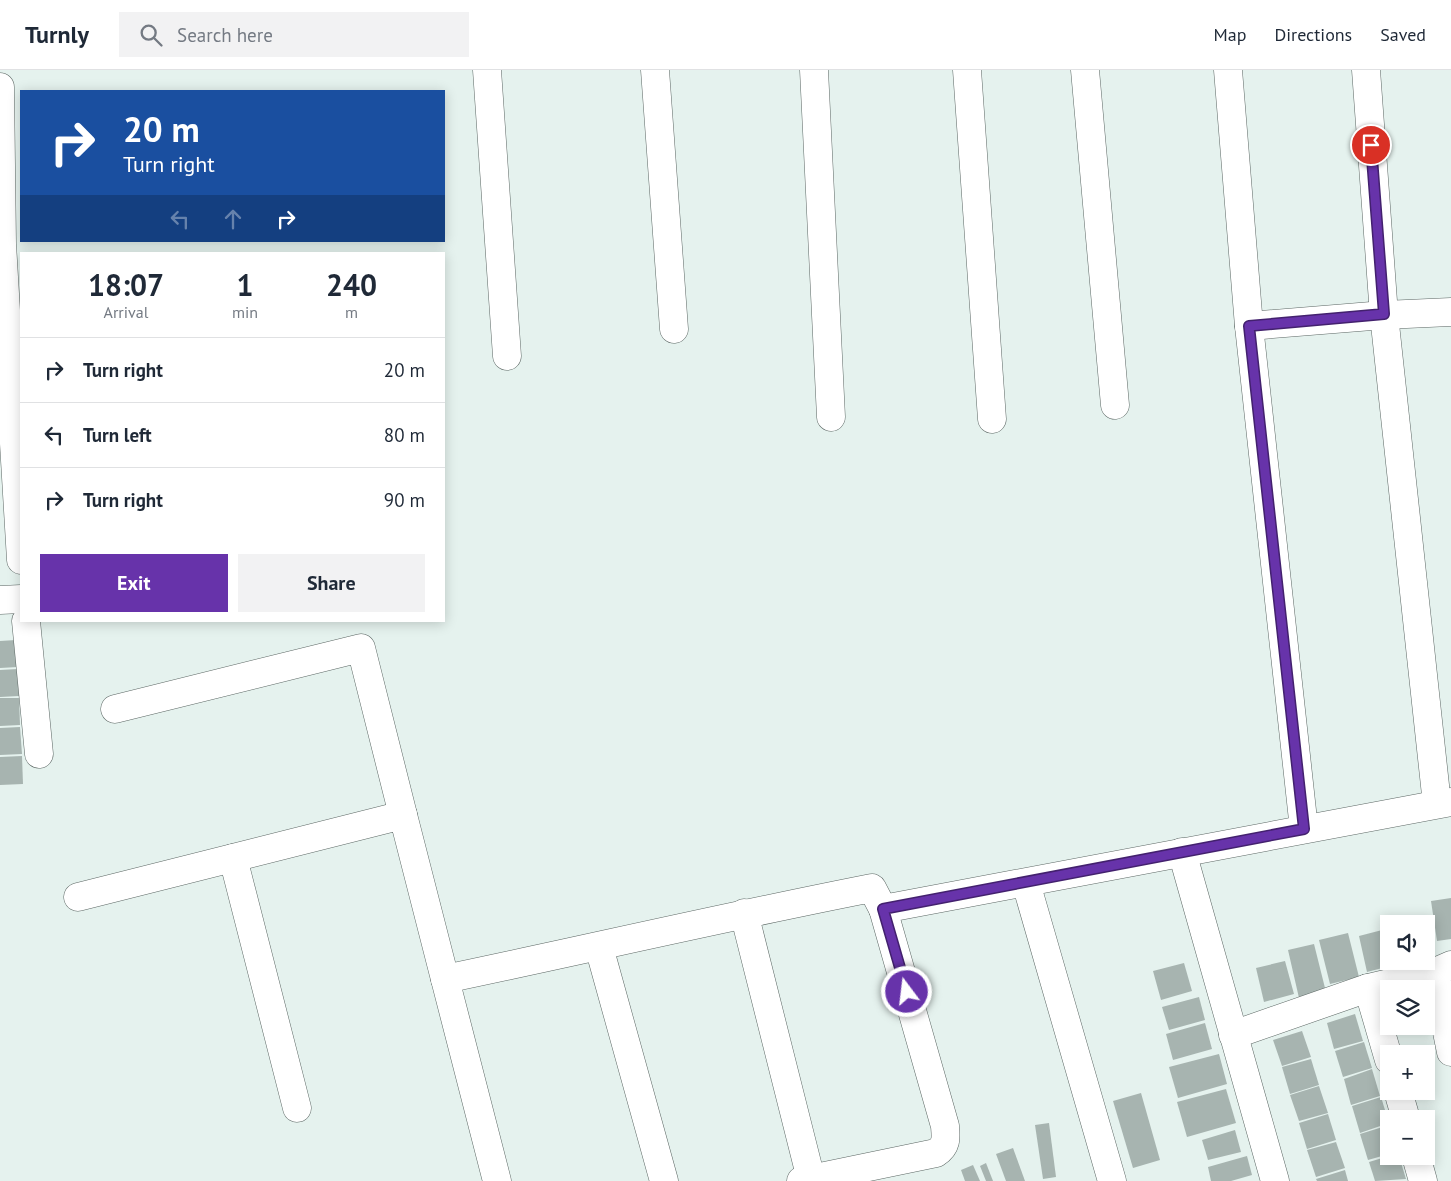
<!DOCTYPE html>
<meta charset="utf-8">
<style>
:root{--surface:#fff;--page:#f2f2f3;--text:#1f2937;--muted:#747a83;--line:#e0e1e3;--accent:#6733aa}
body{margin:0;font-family:"PT Sans",sans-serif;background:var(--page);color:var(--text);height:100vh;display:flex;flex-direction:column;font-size:19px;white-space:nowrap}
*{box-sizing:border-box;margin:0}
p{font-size:16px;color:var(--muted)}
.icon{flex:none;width:28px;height:28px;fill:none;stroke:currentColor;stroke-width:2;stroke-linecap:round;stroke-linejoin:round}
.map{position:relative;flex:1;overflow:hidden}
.sheet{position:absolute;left:20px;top:182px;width:425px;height:370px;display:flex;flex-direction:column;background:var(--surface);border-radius:0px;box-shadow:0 2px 12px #0003}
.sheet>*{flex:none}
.top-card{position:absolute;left:20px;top:20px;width:425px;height:152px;border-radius:0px;box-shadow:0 2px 12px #0003;background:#1a4fa0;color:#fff;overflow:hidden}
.tools{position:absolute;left:1380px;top:845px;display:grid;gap:10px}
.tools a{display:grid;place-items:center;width:55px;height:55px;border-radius:0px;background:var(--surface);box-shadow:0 2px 12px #0003;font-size:25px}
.pin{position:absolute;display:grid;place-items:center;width:42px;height:42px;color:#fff;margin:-21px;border:2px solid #fff;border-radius:50%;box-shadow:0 1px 5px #0007}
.me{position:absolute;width:55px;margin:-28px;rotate:345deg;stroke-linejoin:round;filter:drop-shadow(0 0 4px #0008)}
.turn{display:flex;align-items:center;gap:18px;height:105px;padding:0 20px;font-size:22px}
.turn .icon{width:65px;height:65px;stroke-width:2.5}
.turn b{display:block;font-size:35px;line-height:42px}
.lanes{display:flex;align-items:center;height:48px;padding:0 20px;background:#0003;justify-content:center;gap:25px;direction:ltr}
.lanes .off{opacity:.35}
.eta{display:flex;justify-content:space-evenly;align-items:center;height:85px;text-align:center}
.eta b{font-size:30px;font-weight:800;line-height:35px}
.action{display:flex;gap:10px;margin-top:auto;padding:10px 20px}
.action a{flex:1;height:58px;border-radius:0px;background:var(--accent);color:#fff;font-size:20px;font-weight:800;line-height:58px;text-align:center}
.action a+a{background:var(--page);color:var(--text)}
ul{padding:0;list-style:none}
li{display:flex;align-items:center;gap:15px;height:65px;padding:0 20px;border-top:1px solid var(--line)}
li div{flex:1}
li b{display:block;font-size:19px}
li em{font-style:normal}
header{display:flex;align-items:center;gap:30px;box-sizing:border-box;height:70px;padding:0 25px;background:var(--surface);border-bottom:1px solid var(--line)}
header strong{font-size:24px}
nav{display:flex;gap:28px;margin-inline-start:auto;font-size:18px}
.search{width:350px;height:45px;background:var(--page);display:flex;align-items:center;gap:12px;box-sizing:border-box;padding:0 18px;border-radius:0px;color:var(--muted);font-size:19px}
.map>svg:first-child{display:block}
.building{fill:#a7b4b0}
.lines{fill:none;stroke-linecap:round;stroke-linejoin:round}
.minor-casing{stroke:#5c6764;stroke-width:29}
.minor{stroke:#fff;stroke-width:28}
.route-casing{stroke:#43216e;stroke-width:12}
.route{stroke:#6733aa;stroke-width:9}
</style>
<header>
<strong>Turnly</strong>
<div class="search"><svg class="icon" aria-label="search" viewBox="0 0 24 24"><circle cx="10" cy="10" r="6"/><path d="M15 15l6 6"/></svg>Search here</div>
<nav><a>Map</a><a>Directions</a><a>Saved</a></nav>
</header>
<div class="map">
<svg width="1451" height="1111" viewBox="0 0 1451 1111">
<rect width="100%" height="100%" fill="#e5f2ee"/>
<!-- building -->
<g class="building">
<polygon points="16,570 18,597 0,598 0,571"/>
<polygon points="18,599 19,626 0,627 0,600"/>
<polygon points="0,628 19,628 20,655 0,656"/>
<polygon points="20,657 22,684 0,685 0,658"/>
<polygon points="22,686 23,714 0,715 0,687"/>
<polygon points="1451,828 1451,869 1437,871 1431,831"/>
<polygon points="1389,856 1389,891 1393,891 1394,895 1367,902 1359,866 1386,859 1386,857"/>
<polygon points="1348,863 1359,907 1330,914 1319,870"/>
<polygon points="1314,874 1326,922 1299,928 1288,880"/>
<polygon points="1427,881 1430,895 1397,903 1394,891 1426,891"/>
<polygon points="1285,891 1294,924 1264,932 1256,898"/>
<polygon points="1184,893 1192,921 1161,930 1153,901"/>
<polygon points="1199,927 1205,950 1169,960 1162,937"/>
<polygon points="1355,944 1363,971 1334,979 1327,953"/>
<polygon points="1205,953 1212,979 1173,990 1166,964"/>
<polygon points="1302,961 1311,987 1282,996 1273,970"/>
<polygon points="1364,972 1372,998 1343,1007 1335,981"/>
<polygon points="1219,984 1227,1014 1178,1028 1169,997"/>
<polygon points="1311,989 1319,1015 1290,1024 1282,997"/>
<polygon points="1372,999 1380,1026 1351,1035 1344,1009"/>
<polygon points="1319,1016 1328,1043 1299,1051 1290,1025"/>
<polygon points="1226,1019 1236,1053 1187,1067 1177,1032"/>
<polygon points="1141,1023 1160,1090 1133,1098 1113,1031"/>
<polygon points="1381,1027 1389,1053 1360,1063 1352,1036"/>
<polygon points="1328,1044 1336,1070 1307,1079 1299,1053"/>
<polygon points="1049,1053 1056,1107 1043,1109 1035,1055"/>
<polygon points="1389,1055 1389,1084 1368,1090 1360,1064"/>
<polygon points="1235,1060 1241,1082 1208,1090 1202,1070"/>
<polygon points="1336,1072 1345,1098 1316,1107 1307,1080"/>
<polygon points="1013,1078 1025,1111 1006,1111 996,1084"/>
<polygon points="1247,1086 1252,1105 1231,1111 1211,1111 1208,1097"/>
<polygon points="1389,1086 1399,1086 1406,1109 1375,1111 1369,1092"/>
<polygon points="986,1093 993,1111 986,1111 980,1096"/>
<polygon points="973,1095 980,1111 965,1111 961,1100"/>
<polygon points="1345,1100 1348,1111 1317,1111 1316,1109"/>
</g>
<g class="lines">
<defs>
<g id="minor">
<polyline points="487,0 507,286"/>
<polyline points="655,0 674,259"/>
<polyline points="814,0 831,347"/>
<polyline points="967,0 992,349"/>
<polyline points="1085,0 1115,335"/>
<polyline points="1228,0 1249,256 1304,759"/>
<polyline points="1366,0 1384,245 1437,734"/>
<polyline points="0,17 2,174 21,490"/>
<polyline points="1249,256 1384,245 1451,242"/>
<polyline points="0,530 21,529"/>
<polyline points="26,551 39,684"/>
<polyline points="115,639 361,578 403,745"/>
<polyline points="1182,782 1275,1111"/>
<polyline points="233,788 297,1038"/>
<polyline points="1026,813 1112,1111"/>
<polyline points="78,827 403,745 445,909"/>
<polyline points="744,843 811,1109"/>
<polyline points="599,877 664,1111"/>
<polyline points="1451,895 1435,902 1451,982"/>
<polyline points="1368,918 1389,990"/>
<polyline points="1233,965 1368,918 1435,902"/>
<polyline points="1398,1021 1406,1049"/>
<polyline points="1416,1086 1423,1111"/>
<path d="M497,1111L445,909C588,879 729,846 872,818L883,839"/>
<path d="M801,1111L936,1083C947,1076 946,1068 945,1056L883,839L1451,732"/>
</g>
</defs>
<!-- minor casing -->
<use href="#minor" class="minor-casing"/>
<!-- minor -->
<use href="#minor" class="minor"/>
</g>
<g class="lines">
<defs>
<polyline id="route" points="907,922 883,839 1304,759 1249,256 1384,244 1371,75"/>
</defs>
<!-- route casing -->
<use href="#route" class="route-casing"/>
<!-- route -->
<use href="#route" class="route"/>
</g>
</svg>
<div class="tools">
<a><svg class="icon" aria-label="sound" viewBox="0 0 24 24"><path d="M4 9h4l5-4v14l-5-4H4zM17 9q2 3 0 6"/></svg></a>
<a><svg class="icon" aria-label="layers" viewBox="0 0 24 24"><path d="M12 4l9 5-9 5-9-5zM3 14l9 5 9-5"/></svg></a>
<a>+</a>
<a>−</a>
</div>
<div class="pin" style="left:1371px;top:75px;background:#d93025"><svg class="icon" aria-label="arrive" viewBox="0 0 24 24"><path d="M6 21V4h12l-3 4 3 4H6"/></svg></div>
<svg class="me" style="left:907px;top:922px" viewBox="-20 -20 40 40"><circle r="17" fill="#6733aa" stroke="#fff" stroke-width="3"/><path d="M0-11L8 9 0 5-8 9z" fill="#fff"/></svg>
<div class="top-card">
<div class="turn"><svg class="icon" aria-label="right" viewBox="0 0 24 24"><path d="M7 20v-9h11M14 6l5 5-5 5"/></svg><div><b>20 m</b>Turn right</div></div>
<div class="lanes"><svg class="icon off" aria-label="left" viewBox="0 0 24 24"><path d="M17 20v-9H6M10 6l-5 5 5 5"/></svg><svg class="icon off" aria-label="ahead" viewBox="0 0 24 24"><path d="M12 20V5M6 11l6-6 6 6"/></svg><svg class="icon" aria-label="right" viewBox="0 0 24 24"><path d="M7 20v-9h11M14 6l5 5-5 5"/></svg></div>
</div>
<section class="sheet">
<div class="eta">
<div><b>18:07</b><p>Arrival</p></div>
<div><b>1</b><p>min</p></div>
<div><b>240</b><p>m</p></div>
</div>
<ul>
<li><svg class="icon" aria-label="right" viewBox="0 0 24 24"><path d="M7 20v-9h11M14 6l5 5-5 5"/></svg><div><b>Turn right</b></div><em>20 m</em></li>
<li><svg class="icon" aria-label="left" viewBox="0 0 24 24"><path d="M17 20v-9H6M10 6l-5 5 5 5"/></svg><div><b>Turn left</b></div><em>80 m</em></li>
<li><svg class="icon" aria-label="right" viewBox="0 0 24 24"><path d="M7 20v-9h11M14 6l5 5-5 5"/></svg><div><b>Turn right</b></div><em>90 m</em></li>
</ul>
<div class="action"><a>Exit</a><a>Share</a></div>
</section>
</div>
